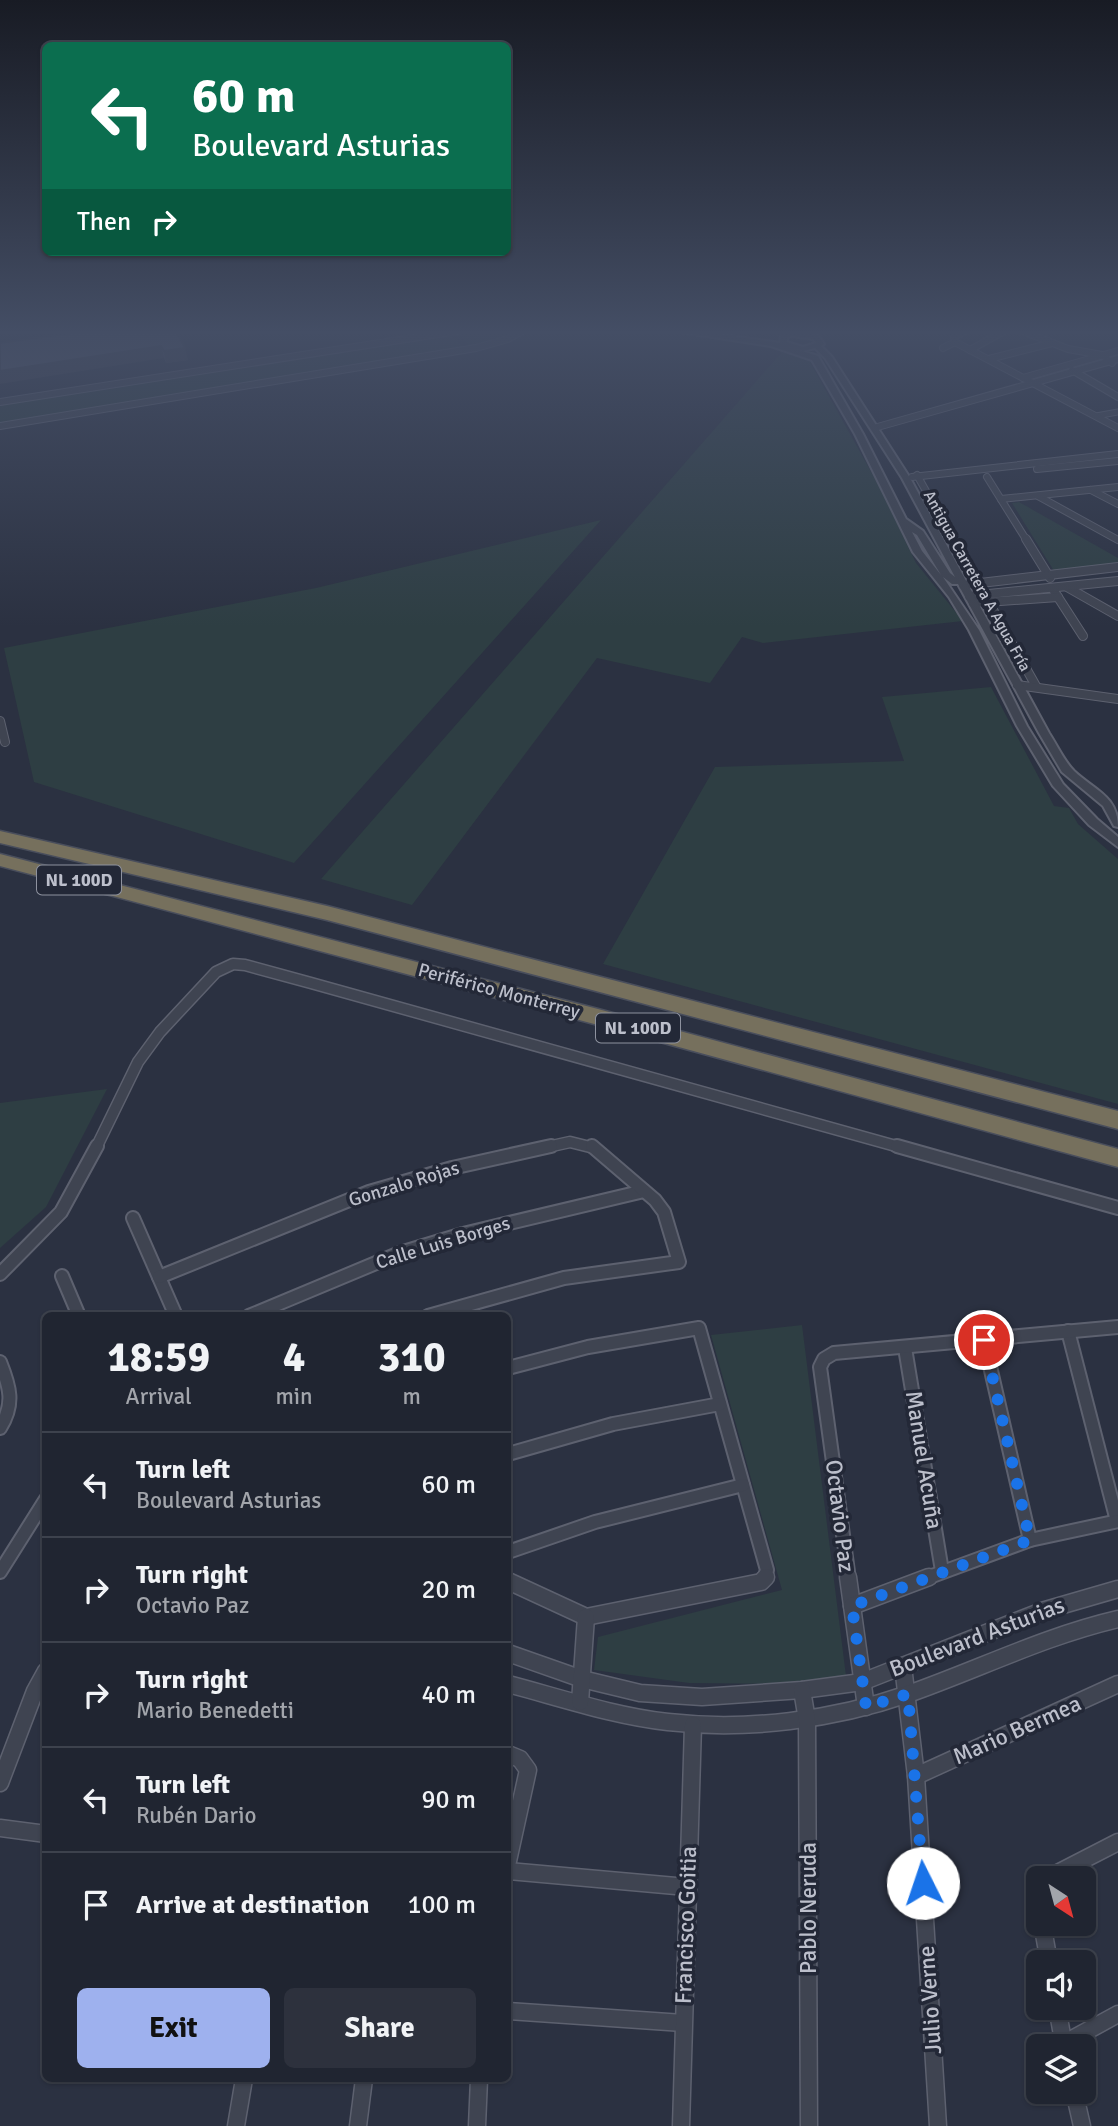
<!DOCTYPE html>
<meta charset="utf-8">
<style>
:root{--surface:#202531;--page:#2d313d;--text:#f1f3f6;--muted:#a2a5ab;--line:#3d424d;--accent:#9eb1ee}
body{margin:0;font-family:Signika,sans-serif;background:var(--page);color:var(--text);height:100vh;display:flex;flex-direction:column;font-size:26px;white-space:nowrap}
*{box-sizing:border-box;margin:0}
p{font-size:23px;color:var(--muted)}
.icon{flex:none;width:38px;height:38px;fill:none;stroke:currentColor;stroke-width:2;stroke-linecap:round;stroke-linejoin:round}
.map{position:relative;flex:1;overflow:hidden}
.sheet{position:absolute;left:42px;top:1312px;width:469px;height:770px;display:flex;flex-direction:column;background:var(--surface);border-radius:10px;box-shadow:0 2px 5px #0004,0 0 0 2px var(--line)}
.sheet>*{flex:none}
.top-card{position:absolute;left:42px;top:42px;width:469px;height:214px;border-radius:10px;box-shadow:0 2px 5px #0004,0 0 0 2px var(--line);background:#0b6e4f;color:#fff;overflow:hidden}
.needle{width:46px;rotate:144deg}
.tools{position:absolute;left:1026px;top:1866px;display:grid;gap:14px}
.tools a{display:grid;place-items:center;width:70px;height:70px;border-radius:10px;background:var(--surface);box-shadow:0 2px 5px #0004,0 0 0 2px var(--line);font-size:35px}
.pin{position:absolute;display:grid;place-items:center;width:60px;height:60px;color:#fff;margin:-30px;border:4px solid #fff;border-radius:50%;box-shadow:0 2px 7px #0007}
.me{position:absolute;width:77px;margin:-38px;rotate:356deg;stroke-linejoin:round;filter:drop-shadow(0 0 5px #0008)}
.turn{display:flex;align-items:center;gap:24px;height:147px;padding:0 35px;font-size:32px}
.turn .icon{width:91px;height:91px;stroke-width:2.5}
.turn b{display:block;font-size:49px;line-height:60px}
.then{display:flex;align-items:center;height:66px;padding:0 35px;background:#0003;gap:14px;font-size:26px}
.eta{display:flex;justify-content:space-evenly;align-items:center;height:119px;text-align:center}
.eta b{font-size:42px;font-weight:700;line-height:49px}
.action{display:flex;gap:14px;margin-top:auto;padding:14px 35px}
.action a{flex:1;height:80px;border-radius:10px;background:var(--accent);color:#111;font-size:28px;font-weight:700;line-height:80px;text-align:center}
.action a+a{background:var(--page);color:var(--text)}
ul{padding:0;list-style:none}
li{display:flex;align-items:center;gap:21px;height:105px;padding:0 35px;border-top:2px solid var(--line)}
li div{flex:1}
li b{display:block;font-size:26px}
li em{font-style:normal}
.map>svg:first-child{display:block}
.green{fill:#2e3e43}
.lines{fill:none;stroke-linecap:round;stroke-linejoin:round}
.pedestrian-casing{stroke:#5d616f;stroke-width:7}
.minor-far4-casing{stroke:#5d616f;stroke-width:8}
.minor-far3-casing{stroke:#5d616f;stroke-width:10}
.minor-far2-casing{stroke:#5d616f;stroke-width:13}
.minor-far1-casing{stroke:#5d616f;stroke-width:16}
.minor-casing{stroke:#5d616f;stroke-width:19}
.tertiary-casing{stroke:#5d616f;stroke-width:4}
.motorway-casing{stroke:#494e5c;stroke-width:3}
.pedestrian{stroke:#3f4451;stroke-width:5}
.minor-far4{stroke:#3f4451;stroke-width:6}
.minor-far3{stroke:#3f4451;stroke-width:8}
.minor-far2{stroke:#3f4451;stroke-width:10}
.minor-far1{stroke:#3f4451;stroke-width:12}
.minor{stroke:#3f4451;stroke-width:16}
.tertiary{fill:#3f4451;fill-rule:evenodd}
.motorway{fill:#76705d;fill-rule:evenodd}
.wall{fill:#484d5d}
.shaded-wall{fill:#3b3e4c}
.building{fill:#54596c;stroke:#3b3e4c;stroke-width:2}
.route{stroke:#1a73e8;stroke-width:12;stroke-dasharray:0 21.6}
.labels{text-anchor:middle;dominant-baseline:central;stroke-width:7;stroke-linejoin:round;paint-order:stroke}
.far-street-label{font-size:16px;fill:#bcbfcb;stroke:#232837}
.shield{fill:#232837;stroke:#8e929f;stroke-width:2}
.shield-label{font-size:18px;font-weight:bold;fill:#bcbfcb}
.street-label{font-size:19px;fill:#bcbfcb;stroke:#232837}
.near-street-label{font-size:23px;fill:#bcbfcb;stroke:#232837}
</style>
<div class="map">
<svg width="1118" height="2126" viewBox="0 0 1118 2126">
<rect width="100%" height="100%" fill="#2b3141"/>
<!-- green -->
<g class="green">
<polygon points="477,330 518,330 511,336 471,348 457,332"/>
<polygon points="449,334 466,348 0,424 0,404"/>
<polygon points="782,352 807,357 879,486 916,563 963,621 763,643 742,637 710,683 597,658 412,905 321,879"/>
<polygon points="1019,502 1118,558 1118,564 1054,571 1012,503"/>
<polygon points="601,520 294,863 34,782 4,648 316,588"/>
<polygon points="991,687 1054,806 1069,808 1078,824 1118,859 1118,1104 603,964 715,767 904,761 882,697"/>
<polygon points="107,1089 46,1207 0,1248 0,1103"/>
<polygon points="802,1325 846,1676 779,1684 689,1683 594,1670 598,1637 782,1590 711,1335"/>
</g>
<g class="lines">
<defs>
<polyline id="pedestrian" points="1096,416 1118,412"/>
<g id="minor-far4">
<polyline points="1020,330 1068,349 1102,355 1112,363"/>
<polyline points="1076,330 1093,330"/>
<polyline points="955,342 1118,428"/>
<polyline points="943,348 955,342 954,337 967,330"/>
<polyline points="970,350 1006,330"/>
<polyline points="989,359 1052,343"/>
<polyline points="1072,370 1118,397"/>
<polyline points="1023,378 1118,351"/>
<polyline points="0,402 464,330"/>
<polyline points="0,426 476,348 508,339 524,330"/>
<polyline points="874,428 1118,359"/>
<polyline points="1037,469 1118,461"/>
<polyline points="917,475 954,541"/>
<polyline points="912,477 1118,454"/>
<polyline points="987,477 1027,541"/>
<polyline points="1091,490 1118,504"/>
<polyline points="1038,496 1118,540"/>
<polyline points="1001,499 1118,487"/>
</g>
<g id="minor-far3">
<polyline points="953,539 1036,686"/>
<polyline points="1026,539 1050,578"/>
<polyline points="963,585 1118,567"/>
<polyline points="1067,587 1118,616"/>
<polyline points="1054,591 1083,636"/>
<polyline points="969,596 1118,581"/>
<polyline points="973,603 1058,597"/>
<polyline points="1017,685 1118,699"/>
<polyline points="0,721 5,742"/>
</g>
<g id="minor-far2">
<polyline points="96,1148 138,1062 160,1032 216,972 233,964 245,965 311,983 903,1148"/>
<polyline points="543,1148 570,1142 594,1148"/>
</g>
<g id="minor-far1">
<polyline points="897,1146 1118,1208"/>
<polyline points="133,1218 176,1316"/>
<polyline points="0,1274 61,1212 97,1146"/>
<polyline points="62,1276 79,1316"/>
<polyline points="159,1277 369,1192 452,1168 551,1146"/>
<polyline points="249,1316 400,1253 463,1234 644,1191"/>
<polyline points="428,1316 564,1278 679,1262 664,1212 655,1200 592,1146"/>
<polyline points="1068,1331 1117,1521"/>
<polyline points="984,1340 1030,1540"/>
<polyline points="905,1348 942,1571"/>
<path d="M0,1362C10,1387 15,1404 0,1428"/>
<polyline points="508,1368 588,1347 699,1328 767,1570 764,1579"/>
<polyline points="508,1454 613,1424 720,1404"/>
<polyline points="508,1552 595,1522 743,1485"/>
<polyline points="0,1572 46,1499"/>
<polyline points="849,1579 820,1367 824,1359 834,1353 1118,1327"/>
<polyline points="924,1579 1030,1540 1118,1521"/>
</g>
<g id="minor">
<polyline points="848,1577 866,1707"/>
<polyline points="508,1581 586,1617 761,1582 766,1577"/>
<polyline points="852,1606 929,1577"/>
<polyline points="508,1653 582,1679 640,1693 702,1697 802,1690 862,1682 1042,1611 1118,1589"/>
<polyline points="903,1666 916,1776 938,2126"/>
<path d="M508,1684C561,1698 614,1716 668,1722C747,1731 833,1720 908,1694C979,1669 1045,1636 1118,1619"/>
<polyline points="802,1690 807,1720 809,2126"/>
<polyline points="580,1702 586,1617"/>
<polyline points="508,1754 520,1759 528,1770 508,1861"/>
<polyline points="916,1776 1118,1684"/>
<polyline points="0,1783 35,1691 46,1671"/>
<polyline points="0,1828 46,1834"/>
<polyline points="508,1871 687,1887"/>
<polyline points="1048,1878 1118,1842"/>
<polyline points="1042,1923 1049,1962"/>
<polyline points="1057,2007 1064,2046"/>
<polyline points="508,2011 683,2023"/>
<polyline points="1063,2044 1118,2014"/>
<polyline points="1074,2091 1082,2126"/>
<polyline points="236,2126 244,2079"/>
<polyline points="358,2126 364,2079"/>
<polyline points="477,2126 479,2079"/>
<polyline points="681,2126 693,1725"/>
</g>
<path id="tertiary" d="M677,330H691L780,343L781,334L793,332L818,335L824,344L821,346L832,357L910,478L1049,733C1057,745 1064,761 1074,771C1094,790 1118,796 1118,827L1114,826L1103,806L1062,772L1039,733L958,584H952L943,577L979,630L1027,726L1063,784L1097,819L1118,837V847L1089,825L1053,786L1017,726L969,630L949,597L913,552L855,434L812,360L771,346L680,332ZM793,336L813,339L816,343L803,347L787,342V337ZM786,346L803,351L815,348L825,358L902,478L955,577L950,573L923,531L906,519L863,434L818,356ZM912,532L917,535L941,575L922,551Z"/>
<g id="motorway">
<polygon points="0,831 327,906 1118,1111 1118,1129 327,920 0,843"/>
<polygon points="0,854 598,1009 1118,1149 1118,1167 598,1025 0,866"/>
</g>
</defs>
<!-- pedestrian casing -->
<use href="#pedestrian" class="pedestrian-casing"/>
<!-- minor-far4 casing -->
<use href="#minor-far4" class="minor-far4-casing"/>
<!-- minor-far3 casing -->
<use href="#minor-far3" class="minor-far3-casing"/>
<!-- minor-far2 casing -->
<use href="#minor-far2" class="minor-far2-casing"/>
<!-- minor-far1 casing -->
<use href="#minor-far1" class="minor-far1-casing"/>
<!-- minor casing -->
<use href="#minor" class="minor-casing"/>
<!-- tertiary casing -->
<use href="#tertiary" class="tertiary-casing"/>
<!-- motorway casing -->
<use href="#motorway" class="motorway-casing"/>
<!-- pedestrian -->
<use href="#pedestrian" class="pedestrian"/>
<!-- minor-far4 -->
<use href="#minor-far4" class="minor-far4"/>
<!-- minor-far3 -->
<use href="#minor-far3" class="minor-far3"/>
<!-- minor-far2 -->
<use href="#minor-far2" class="minor-far2"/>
<!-- minor-far1 -->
<use href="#minor-far1" class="minor-far1"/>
<!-- minor -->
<use href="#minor" class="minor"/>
<!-- tertiary -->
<use href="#tertiary" class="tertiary"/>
<!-- motorway -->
<use href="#motorway" class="motorway"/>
</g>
<!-- wall -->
<polygon class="wall" points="93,330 175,330 188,360 166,363 164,358"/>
<!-- shaded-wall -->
<g class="shaded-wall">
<polygon points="161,346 164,358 0,384 0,371"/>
<polygon points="185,348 188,360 166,363 164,351"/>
</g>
<!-- building -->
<polygon class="building" points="93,330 175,330 185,348 164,351 161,346 0,371 0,343"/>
<!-- sky -->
<linearGradient id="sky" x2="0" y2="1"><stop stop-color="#181b24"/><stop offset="0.53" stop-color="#444e65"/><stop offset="1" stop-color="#444e65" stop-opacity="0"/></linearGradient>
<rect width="1118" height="627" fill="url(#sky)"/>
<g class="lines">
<!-- route -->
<polyline class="route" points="923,1883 908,1694 866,1707 852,1606 1030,1540 984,1340"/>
</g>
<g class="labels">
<!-- far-street labels -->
<g class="far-street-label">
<text transform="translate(977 581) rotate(61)">Antigua Carretera A Agua Fría</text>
</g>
<!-- shield labels -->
<g class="shield">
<rect x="37" y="865.5" width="84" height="29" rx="5"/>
<rect x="596" y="1013.5" width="84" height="29" rx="5"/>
</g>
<g class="shield-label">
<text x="79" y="880">NL 100D</text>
<text x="638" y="1028">NL 100D</text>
</g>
<!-- street labels -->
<g class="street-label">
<text transform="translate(499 991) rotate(15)">Periférico Monterrey</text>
<text transform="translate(404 1184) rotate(-17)">Gonzalo Rojas</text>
<text transform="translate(443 1243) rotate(-17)">Calle Luis Borges</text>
</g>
<!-- near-street labels -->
<g class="near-street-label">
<text transform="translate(924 1460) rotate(81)">Manuel Acuña</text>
<text transform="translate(840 1516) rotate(83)">Octavio Paz</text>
<text transform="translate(977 1637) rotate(-21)">Boulevard Asturias</text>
<text transform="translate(1017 1730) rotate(-24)">Mario Bermea</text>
<text transform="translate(808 1908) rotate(-90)">Pablo Neruda</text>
<text transform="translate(686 1925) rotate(-88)">Francisco Goitia</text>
<text transform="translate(930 2000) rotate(-94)">Julio Verne</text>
</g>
</g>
</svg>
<div class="tools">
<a><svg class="needle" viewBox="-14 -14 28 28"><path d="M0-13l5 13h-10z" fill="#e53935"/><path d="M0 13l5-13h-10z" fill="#a2a5ab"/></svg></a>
<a><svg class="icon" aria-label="sound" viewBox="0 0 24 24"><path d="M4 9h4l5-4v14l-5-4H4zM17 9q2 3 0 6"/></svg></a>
<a><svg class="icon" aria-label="layers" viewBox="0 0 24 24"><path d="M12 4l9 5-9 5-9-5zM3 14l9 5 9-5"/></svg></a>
</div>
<div class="pin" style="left:984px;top:1340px;background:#d93025"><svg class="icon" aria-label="arrive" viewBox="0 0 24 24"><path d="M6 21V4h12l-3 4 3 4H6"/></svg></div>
<svg class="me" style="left:923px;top:1883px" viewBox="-20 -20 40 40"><circle r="19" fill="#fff"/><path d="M0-13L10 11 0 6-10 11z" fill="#1a73e8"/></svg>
<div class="top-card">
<div class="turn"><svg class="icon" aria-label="left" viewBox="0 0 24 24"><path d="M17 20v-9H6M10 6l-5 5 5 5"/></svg><div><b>60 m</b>Boulevard Asturias</div></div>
<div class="then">Then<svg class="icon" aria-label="right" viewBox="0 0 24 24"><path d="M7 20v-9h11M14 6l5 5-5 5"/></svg></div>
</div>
<section class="sheet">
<div class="eta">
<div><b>18:59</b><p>Arrival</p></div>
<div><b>4</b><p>min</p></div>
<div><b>310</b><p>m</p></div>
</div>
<ul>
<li><svg class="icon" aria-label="left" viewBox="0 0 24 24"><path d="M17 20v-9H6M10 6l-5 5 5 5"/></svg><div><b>Turn left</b><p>Boulevard Asturias</p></div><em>60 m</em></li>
<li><svg class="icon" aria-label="right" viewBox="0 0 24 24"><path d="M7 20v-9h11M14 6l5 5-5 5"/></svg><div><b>Turn right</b><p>Octavio Paz</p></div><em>20 m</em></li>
<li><svg class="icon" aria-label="right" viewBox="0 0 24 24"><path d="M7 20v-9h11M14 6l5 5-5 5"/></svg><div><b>Turn right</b><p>Mario Benedetti</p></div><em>40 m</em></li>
<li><svg class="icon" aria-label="left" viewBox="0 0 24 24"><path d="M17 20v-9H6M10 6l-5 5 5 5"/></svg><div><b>Turn left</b><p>Rubén Dario</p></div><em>90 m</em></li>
<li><svg class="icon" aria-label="arrive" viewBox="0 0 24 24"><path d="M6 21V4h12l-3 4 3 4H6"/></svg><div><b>Arrive at destination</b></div><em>100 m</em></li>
</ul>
<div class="action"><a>Exit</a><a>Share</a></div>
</section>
</div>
